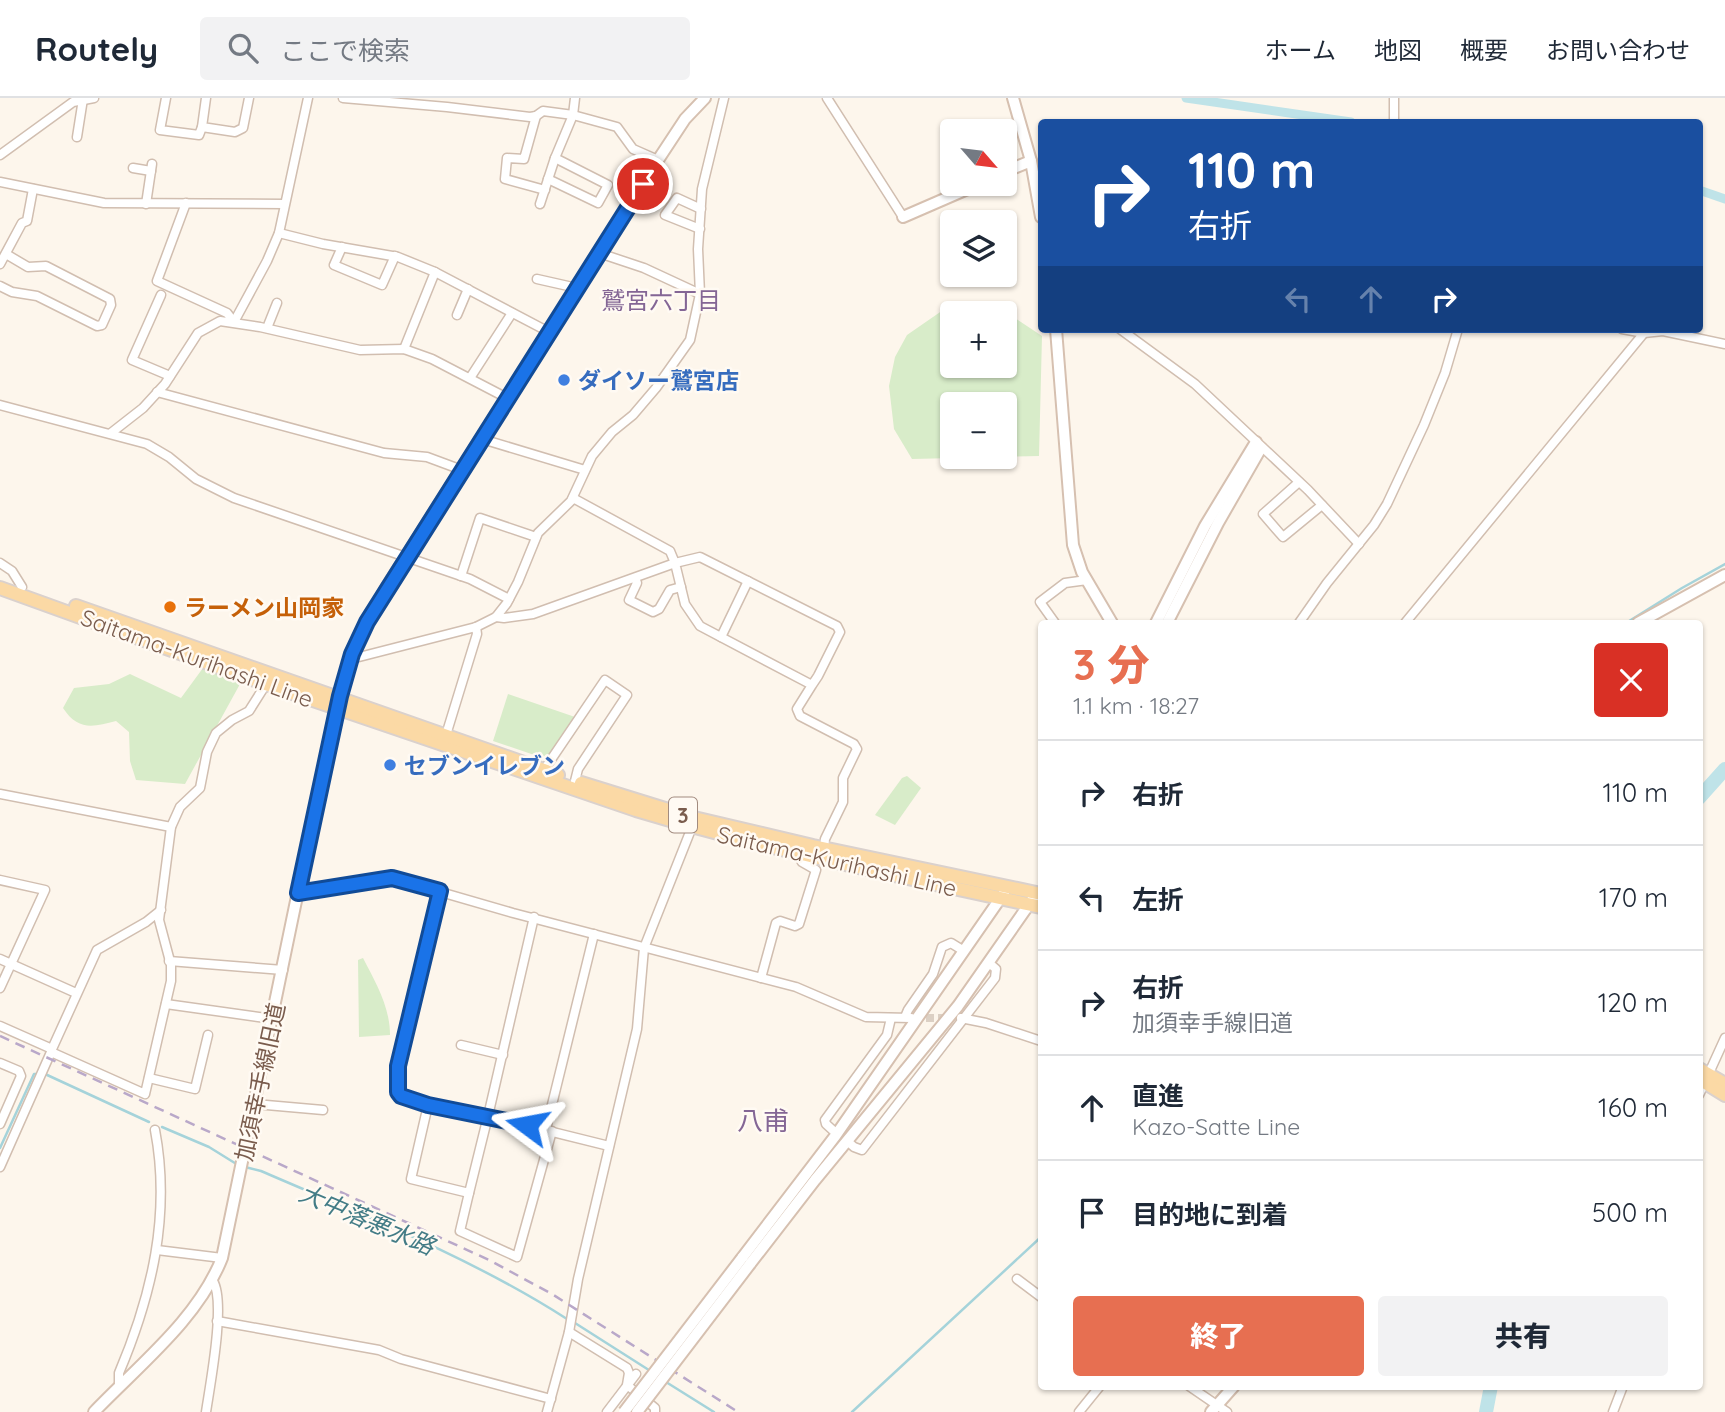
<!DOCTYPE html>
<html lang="ja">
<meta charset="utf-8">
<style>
:root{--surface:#fff;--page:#f2f2f3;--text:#1f2937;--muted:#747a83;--line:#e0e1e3;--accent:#e76f51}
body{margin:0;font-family:Quicksand,"Noto Sans JP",sans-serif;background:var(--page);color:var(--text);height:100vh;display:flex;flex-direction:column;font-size:26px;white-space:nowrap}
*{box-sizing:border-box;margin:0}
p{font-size:23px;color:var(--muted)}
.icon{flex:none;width:38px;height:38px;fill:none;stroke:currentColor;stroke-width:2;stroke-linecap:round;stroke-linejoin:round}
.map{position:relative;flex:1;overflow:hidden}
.panel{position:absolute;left:1038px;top:522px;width:665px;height:770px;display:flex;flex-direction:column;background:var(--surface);border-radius:7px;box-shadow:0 2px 5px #0004}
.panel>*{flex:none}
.banner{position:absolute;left:1038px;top:21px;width:665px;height:214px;border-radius:7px;box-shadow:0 2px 5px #0004;background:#1a4fa0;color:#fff;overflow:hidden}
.needle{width:46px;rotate:118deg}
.controls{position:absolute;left:940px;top:21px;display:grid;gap:14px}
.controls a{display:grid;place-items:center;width:77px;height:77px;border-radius:7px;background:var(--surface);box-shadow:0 2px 5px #0004;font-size:35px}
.pin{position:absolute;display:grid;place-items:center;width:60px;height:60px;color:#fff;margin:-30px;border:4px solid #fff;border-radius:50%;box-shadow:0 2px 7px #0007}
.me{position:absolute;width:77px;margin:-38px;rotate:283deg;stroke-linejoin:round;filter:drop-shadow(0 0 5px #0008)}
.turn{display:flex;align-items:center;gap:24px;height:147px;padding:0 35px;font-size:32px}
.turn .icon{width:91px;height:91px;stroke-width:2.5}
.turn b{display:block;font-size:49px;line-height:60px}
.lanes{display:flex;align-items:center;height:66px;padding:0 35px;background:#0003;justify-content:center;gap:35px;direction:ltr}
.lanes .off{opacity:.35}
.round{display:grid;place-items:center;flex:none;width:74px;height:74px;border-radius:7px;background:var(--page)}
.summary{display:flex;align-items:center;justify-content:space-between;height:119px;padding:0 35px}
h1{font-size:42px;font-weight:800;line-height:52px;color:var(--accent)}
.primary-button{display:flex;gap:14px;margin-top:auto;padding:14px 35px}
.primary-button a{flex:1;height:80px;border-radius:7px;background:var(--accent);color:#fff;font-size:28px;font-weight:800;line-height:80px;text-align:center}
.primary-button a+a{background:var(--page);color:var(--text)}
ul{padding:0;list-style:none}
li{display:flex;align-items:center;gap:21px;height:105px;padding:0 35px;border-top:2px solid var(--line)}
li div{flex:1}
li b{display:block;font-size:26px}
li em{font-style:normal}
header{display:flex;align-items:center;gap:42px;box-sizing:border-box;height:98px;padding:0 35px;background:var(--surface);border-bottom:2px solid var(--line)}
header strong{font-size:33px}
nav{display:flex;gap:38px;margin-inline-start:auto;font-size:24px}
.search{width:490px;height:63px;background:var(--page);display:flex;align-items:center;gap:18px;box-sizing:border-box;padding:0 24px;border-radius:7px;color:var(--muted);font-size:26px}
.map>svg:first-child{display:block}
.green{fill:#d8ecc9;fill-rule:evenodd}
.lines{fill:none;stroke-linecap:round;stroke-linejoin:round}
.stream{stroke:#a5d3da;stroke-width:2.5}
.canal{stroke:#bfe3e8;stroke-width:9}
.river{stroke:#bfe3e8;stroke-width:14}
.street-tunnel{stroke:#dcd0c4;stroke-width:8;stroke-dasharray:8 4;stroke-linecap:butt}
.street-casing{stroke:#d1beb0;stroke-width:11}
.secondary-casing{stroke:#d6c0b0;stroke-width:14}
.primary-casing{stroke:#dad1cd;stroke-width:16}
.street{stroke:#fff;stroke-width:8}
.secondary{stroke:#fff;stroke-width:10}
.primary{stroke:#fbd9a5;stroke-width:12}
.rail{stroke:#b9a8c9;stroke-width:2.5;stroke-dasharray:10 7;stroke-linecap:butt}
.secondary-bridge-casing{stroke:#d6c0b0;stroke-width:14;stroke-linecap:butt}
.secondary-bridge{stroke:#fff;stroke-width:10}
.route-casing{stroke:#114b97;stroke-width:18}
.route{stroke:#1a73e8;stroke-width:12}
.shop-dot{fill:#3f7fe0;stroke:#fffaf3;stroke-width:2.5}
.food-dot{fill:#e8710a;stroke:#fffaf3;stroke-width:2.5}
.labels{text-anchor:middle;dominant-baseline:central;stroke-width:5;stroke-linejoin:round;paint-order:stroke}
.shield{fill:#fffaf3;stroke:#a28b7f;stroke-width:2}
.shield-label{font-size:21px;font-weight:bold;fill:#7a5c4d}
.shop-label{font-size:23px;font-weight:bold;fill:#366cbe;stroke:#fffaf3;text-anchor:start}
.food-label{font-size:23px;font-weight:bold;fill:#c56008;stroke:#fffaf3;text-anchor:start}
.street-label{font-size:23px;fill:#7a5c4d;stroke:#fffaf3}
.neighbourhood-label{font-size:24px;fill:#846695;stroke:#fffaf3}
.water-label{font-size:24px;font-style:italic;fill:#437c86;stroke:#fffaf3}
.quarter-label{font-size:26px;fill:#846695;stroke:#fffaf3}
</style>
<header>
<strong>Routely</strong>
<div class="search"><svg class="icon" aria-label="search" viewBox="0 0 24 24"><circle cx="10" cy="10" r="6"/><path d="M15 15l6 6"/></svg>ここで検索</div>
<nav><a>ホーム</a><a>地図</a><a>概要</a><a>お問い合わせ</a></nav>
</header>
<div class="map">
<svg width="1725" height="1314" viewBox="0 0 1725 1314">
<rect width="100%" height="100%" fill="#fdf6ec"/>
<!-- green -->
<g class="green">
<path d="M984,209L1009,216L1042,238L1039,358L912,361L894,331L889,288L895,259L907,237L946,210ZM952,215H1004V268H952ZM952,306H1004V359H952Z"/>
<path d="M203,570L240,586L185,686L136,682L130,663L129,634L116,623C93,629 78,633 63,610L74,590L109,586L130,576L181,600Z"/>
<polygon points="508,596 575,619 546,661 493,643"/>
<polygon points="907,678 921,690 895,727 875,717 902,680"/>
<path d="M363,860C376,885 390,909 390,937L359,939L358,862Z"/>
</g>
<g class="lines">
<!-- stream -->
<g class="stream">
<polyline points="1626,525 1682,490 1725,466"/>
<polyline points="162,1029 209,1049 238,1067"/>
<polyline points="0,1050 34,976 45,976 149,1024"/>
<path d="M245,1069L261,1073C365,1118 472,1160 567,1221"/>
<polyline points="575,1225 652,1274"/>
<polyline points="666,1284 714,1314"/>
<polyline points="852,1314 1041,1139"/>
</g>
<!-- canal -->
<g class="canal">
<polyline points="1186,0 1351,24"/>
<polyline points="1699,92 1725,101"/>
</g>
<!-- river -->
<g class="river">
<polyline points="1699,700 1725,671"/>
<polyline points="1486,1314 1491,1288"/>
</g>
<!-- street-tunnel -->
<polyline class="street-tunnel" points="914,920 950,920"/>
<defs>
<g id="street">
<polyline points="166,0 160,32 199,37 202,29"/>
<polyline points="206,0 202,29 235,34 243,30 249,0"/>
<polyline points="343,0 447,9 530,19 536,18 543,13 573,17 617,29 633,51 658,62"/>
<polyline points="827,0 903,119"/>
<polyline points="536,18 524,61 507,60 505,81 545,92"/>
<polyline points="1394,24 1394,0"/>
<polyline points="77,39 83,1"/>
<polyline points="0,57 73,4 94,0"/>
<polyline points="133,70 151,73"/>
<polyline points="548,81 598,105 608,87 555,60"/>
<polyline points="0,84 104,105 284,106"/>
<polyline points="186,105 157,183 227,215 234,224"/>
<polyline points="146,106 152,66"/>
<polyline points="540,106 555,60 573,17 575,0"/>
<polyline points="700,131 665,117 677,100 701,111"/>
<polyline points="279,135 323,146 398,159 435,174 549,234"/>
<polyline points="342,149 334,167 382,187 395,158"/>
<polyline points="599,155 644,170 700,196"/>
<polyline points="0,166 22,125 27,123 33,91"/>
<polyline points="537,181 577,190"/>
<polyline points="0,188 12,194 37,198 97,228 102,227 111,207 110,201 46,168 28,169 6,156"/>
<polyline points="161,197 132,262 170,278"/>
<polyline points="457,217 468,191"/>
<polyline points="234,224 267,163 279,135 308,0"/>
<polyline points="267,230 277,205"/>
<polyline points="1120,231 1195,286 1308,392 1359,446"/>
<polyline points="1622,231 1644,235 1663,233 1725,246"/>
<polyline points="404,251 435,174"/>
<polyline points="470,280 512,215"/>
<polyline points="157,294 384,355 427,359 462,372"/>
<polyline points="0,307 147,346 169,359 196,381 234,400 470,481 509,501"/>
<polyline points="111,335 143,310 165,286 198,235 220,223 260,229 360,252 404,251 432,261 507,300"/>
<polyline points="482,341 585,372"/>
<polyline points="1299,384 1263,416 1283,439 1322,407"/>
<polyline points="0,465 12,473 22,489"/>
<polyline points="461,478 480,420 536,439"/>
<polyline points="635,480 637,485 629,502 653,514 659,511 670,492 681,489"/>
<polyline points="496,519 504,520 533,516 675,465 670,453 573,400"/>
<polyline points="1055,525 1040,504 1065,485 1087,482"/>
<polyline points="1299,525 1327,485 1374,427 1387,406 1424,327 1445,275 1458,231"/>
<polyline points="1405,525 1644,235"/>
<polyline points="721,539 748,483"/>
<polyline points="353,557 359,559 476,529 496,519 507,505 518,484 538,435 571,403 592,358 612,334 633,317 656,290 690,242 700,196 698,151 702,91 724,0"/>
<polyline points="812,587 818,578 840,534 837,528 700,459 675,465 685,506 700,528 812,587 797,611 800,618 854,646 857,651 843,680 843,704 825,741 824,750"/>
<polyline points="446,637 477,536 476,529"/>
<polyline points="544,672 605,582 627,597 578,671 575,683"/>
<polyline points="0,696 171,729"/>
<polyline points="0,782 45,792 0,890"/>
<polyline points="297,795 392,780 513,815 796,889 866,919 911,920"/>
<polyline points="534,819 488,1018 609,1048"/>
<polyline points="0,861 76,895"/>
<polyline points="169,863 283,872"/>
<polyline points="761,880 776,825 780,823 795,828 799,826 816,772 802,764 797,755"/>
<polyline points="166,906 273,921"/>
<polyline points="905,919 908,912 933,876 942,849 951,845 964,853"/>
<polyline points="961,920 986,925 1041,943"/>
<polyline points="0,928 52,951 97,852 146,824 161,812"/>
<polyline points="461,947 503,957"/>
<polyline points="52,951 51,954 145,996 171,883 171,867 159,822 171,729 180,709 200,690 207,654 216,635 232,622 249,613 266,586"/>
<polyline points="0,965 19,973 21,978 0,1026"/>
<polyline points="149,980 195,991 208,937"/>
<polyline points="1699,997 1725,940"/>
<polyline points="255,1006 323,1012"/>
<polygon points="428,1007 488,1018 469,1095 411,1081"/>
<polyline points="428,1007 401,998 398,994 398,968 440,793"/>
<polyline points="546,1031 594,836"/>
<polyline points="837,1036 826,1026 825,1022 887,937 891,920"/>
<polyline points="847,1043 854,1049 862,1052 995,880 996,871 989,865"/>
<polyline points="0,1069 51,954"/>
<polyline points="469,1095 460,1133 517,1159 552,1033"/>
<polyline points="157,1152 222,1160"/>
<polyline points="1017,1181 1041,1199"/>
<polyline points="217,1223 379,1252 401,1261 551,1301"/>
<polyline points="569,1234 627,1270 629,1275 627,1287 655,1310 655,1314"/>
<path d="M119,1288V1275C152,1197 171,1116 155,1032"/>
<polyline points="1189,1288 1227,1314"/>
<path d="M206,1314C210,1287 226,1204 213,1183"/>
<polyline points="547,1314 569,1234 578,1181 637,931 644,850 692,729"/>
<polyline points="607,1314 636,1276"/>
<polyline points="1079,1314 1100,1288"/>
<polyline points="1613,1314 1623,1288"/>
</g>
<g id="secondary">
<polyline points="1013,0 1031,63 1041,119"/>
<polyline points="1004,74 1031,63"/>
<polyline points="903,119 979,86"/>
<polyline points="1056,231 1073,447 1082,474 1112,525"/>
<polyline points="1156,525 1205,428 1256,344"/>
<polyline points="1167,525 1218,425 1261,350"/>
<polyline points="1638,525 1725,477"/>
<polyline points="742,1160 836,1037 1004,795"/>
<polyline points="750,1166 815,1082 958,908 1037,795"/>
<path d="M94,1314C139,1267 198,1221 222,1160L336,610L359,540L386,490L658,62L685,21L705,0"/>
<polyline points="1211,1314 1234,1288"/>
</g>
<g id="primary">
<path d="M0,490L266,586L636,712C769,752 906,779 1041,809"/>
<polyline points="76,508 558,677"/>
<polyline points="581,685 694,720 813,748 1041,796"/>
<polyline points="1699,971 1725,986"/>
<polyline points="1699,981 1725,997"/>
</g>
</defs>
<!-- street casing -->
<use href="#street" class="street-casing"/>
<!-- secondary casing -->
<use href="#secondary" class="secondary-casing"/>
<!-- primary casing -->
<use href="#primary" class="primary-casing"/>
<!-- street -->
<use href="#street" class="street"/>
<!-- secondary -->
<use href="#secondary" class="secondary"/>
<!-- primary -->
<use href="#primary" class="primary"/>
<!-- rail -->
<polyline class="rail" points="0,938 489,1162 552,1196 738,1314"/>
<defs>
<g id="secondary-bridge">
<polyline points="624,1314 742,1160"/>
<polyline points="637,1314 750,1166"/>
</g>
</defs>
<!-- secondary-bridge casing -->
<use href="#secondary-bridge" class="secondary-bridge-casing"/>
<!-- secondary-bridge -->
<use href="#secondary-bridge" class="secondary-bridge"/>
</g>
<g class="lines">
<defs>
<polyline id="route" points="527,1027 428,1007 401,998 398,994 398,968 440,793 392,780 298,795 340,598 352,556 367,524 643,86"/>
</defs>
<!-- route casing -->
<use href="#route" class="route-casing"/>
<!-- route -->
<use href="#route" class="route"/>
</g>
<!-- markers -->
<g class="shop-dot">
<circle cx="564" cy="282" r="7"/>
<circle cx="390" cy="667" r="7"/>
</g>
<circle class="food-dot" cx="170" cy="509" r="7"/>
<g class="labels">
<!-- shield labels -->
<rect class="shield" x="669" y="699.5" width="28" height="35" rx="5"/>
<g class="shield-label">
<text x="683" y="717">3</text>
</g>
<!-- shop labels -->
<g class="shop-label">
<text x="578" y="282">ダイソー鷲宮店</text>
<text x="404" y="667">セブンイレブン</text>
</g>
<!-- food labels -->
<g class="food-label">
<text x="184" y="509">ラーメン山岡家</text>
</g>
<!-- street labels -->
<g class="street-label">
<text transform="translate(197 560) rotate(20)">Saitama-Kurihashi Line</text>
<text transform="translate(837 763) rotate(13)">Saitama-Kurihashi Line</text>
<text transform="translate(260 984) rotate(-78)">加須幸手線旧道</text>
</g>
<!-- neighbourhood labels -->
<g class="neighbourhood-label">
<text x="661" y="202">鷲宮六丁目</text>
</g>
<!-- water labels -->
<g class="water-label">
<text transform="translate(367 1121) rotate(23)">大中落悪水路</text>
</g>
<!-- quarter labels -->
<g class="quarter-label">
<text x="763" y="1022">八甫</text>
</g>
</g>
</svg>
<div class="controls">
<a><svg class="needle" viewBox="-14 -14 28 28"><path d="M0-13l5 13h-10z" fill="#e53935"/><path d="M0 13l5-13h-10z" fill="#747a83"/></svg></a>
<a><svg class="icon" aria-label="layers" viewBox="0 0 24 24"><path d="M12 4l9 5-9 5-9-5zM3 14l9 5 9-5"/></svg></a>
<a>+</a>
<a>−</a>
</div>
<div class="pin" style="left:643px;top:86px;background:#d93025"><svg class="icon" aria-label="arrive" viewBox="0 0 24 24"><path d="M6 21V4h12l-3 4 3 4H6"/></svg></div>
<svg class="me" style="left:527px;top:1027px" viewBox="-20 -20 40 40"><path d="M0-17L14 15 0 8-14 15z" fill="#1a73e8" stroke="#fff" stroke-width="4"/></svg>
<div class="banner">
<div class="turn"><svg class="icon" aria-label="right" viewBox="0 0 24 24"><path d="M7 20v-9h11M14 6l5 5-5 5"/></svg><div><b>110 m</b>右折</div></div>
<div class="lanes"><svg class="icon off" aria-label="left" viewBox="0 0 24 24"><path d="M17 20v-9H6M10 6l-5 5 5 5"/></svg><svg class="icon off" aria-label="ahead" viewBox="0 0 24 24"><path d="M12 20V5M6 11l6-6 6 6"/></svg><svg class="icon" aria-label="right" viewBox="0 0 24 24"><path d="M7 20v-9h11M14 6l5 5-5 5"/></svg></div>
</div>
<section class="panel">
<div class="summary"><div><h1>3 分</h1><p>1.1 km · 18:27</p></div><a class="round" style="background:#d93025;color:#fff"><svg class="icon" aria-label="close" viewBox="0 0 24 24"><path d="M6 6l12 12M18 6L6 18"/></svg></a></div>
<ul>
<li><svg class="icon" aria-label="right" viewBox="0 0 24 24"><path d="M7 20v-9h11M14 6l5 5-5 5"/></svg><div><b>右折</b></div><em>110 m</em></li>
<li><svg class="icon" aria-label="left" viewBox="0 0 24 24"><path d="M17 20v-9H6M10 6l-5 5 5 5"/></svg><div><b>左折</b></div><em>170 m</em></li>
<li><svg class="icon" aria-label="right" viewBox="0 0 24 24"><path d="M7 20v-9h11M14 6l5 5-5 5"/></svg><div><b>右折</b><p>加須幸手線旧道</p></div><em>120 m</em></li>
<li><svg class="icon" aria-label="ahead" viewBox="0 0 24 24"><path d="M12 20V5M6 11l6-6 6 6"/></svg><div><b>直進</b><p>Kazo-Satte Line</p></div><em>160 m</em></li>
<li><svg class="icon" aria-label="arrive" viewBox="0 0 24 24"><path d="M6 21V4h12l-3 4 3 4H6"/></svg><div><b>目的地に到着</b></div><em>500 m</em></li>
</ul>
<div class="primary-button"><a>終了</a><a>共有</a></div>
</section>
</div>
